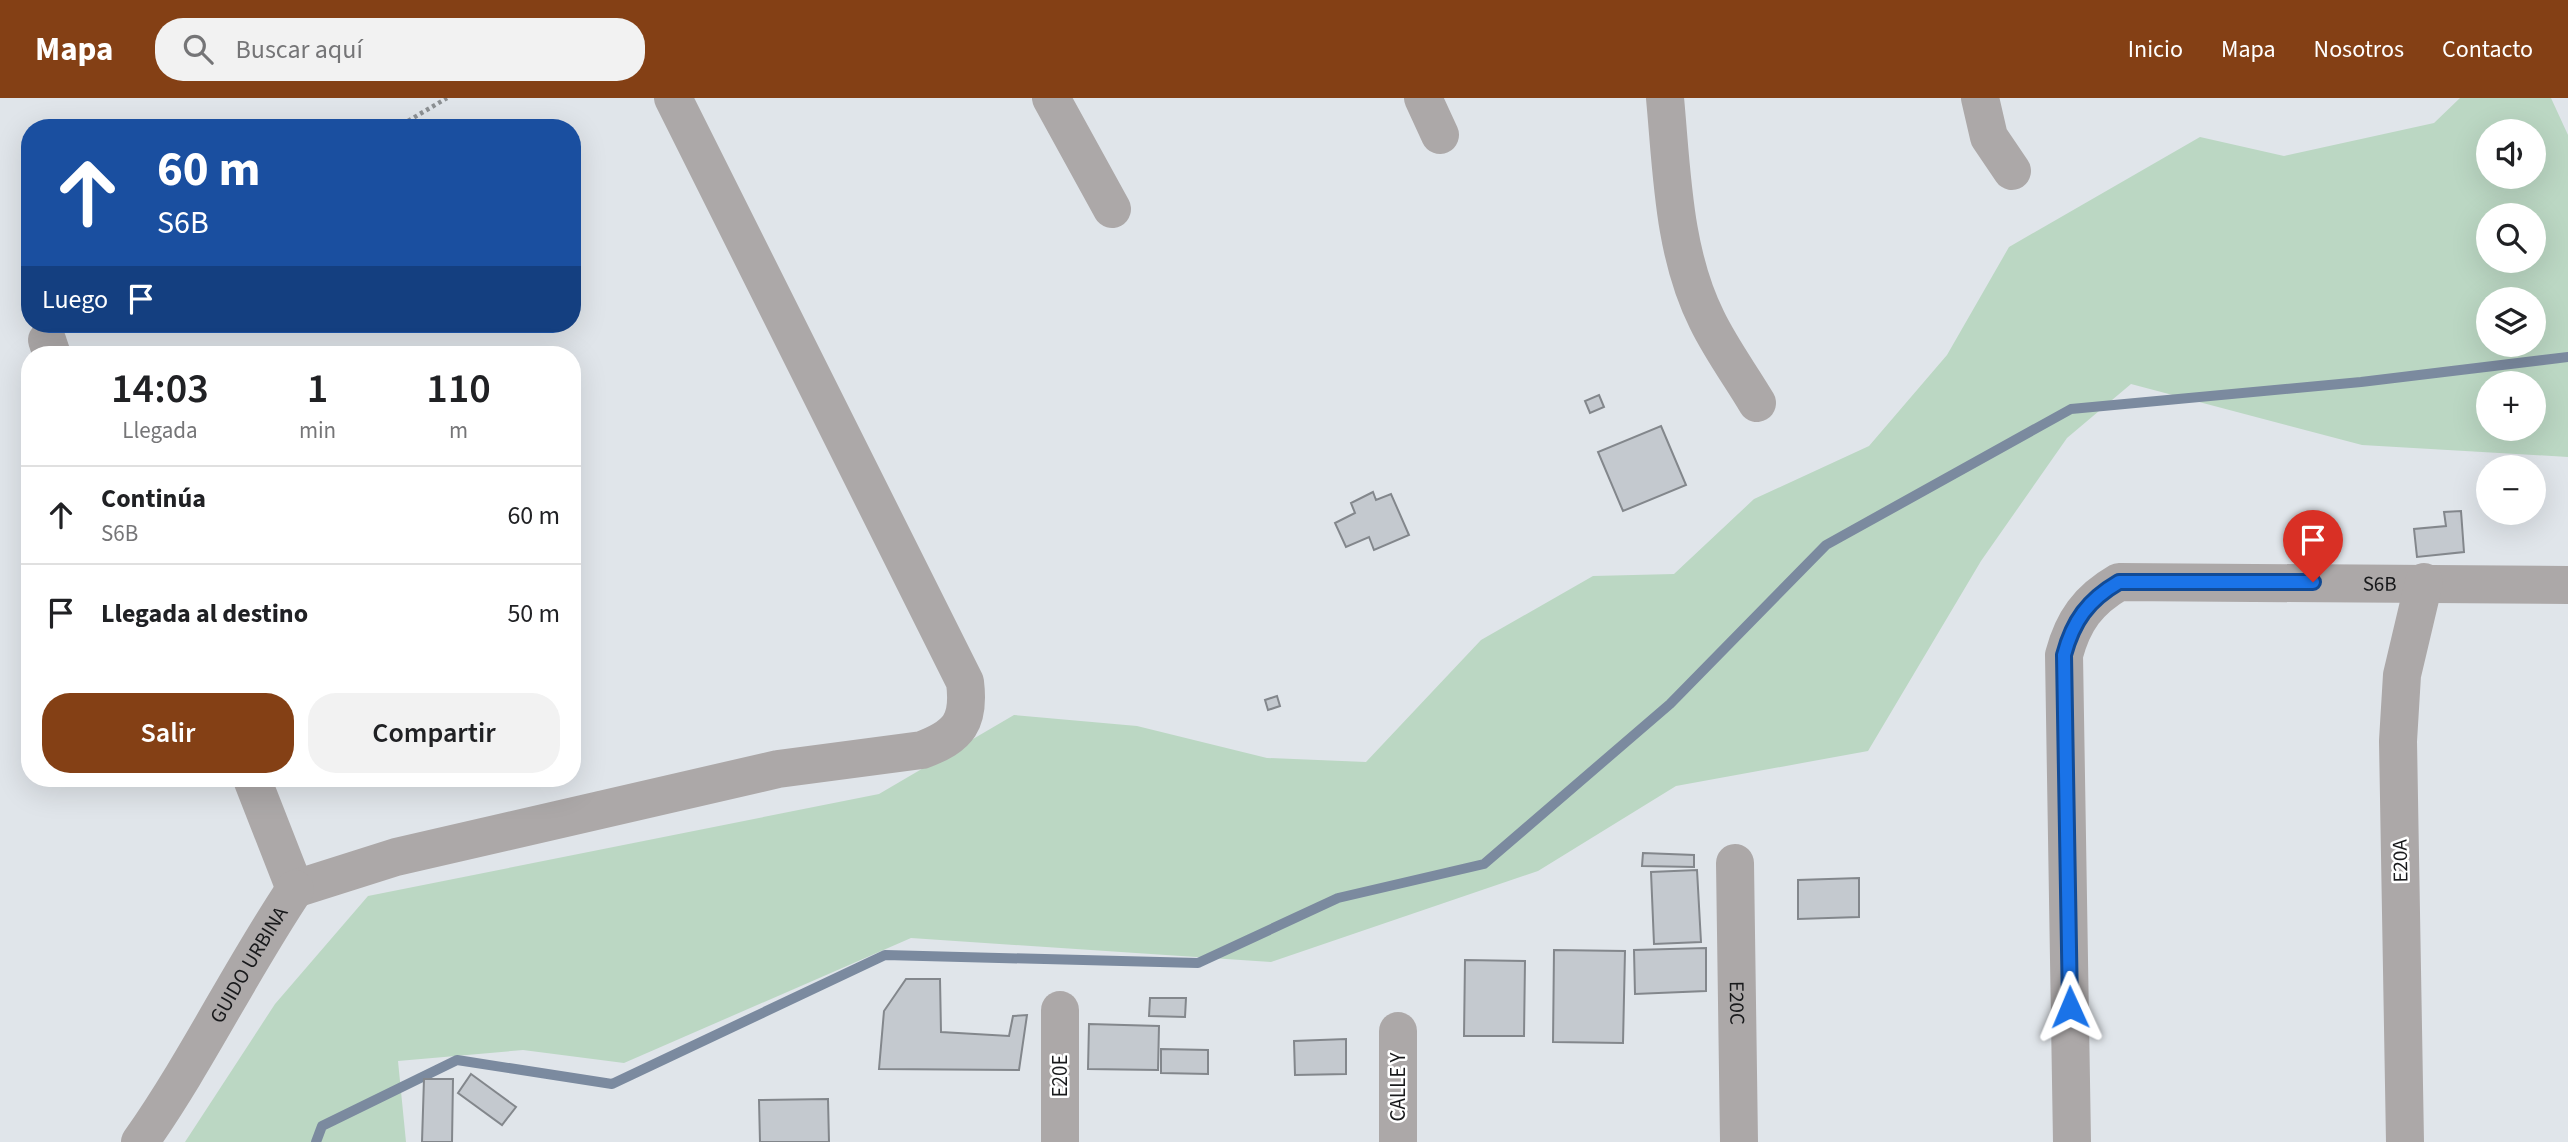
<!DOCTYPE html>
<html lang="es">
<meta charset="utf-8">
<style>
:root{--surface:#fff;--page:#f2f2f2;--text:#202124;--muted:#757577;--line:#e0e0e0;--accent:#844015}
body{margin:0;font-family:"Source Sans 3",sans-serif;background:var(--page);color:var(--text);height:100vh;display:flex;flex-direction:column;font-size:26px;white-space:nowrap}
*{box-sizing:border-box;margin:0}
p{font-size:23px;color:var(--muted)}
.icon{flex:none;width:38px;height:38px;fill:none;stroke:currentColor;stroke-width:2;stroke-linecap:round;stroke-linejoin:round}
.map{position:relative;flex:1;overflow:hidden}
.panel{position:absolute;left:21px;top:248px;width:560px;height:441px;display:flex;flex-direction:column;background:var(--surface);border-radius:28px;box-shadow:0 7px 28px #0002}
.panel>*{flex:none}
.hud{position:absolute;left:21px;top:21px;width:560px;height:214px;border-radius:28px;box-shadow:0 7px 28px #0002;background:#1a4fa0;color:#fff;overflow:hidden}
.buttons{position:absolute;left:2476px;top:21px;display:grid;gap:14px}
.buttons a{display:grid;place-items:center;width:70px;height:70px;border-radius:50%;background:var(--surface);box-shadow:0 7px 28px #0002;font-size:35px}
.pin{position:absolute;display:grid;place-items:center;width:60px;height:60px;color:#fff;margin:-72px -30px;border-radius:50% 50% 50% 0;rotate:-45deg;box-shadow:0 0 7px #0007}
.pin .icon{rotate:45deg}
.me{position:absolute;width:77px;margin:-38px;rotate:359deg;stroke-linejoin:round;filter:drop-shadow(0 0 5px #0008)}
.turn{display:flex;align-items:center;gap:24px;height:147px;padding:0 21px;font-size:32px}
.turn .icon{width:91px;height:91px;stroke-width:2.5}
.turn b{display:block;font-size:49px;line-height:60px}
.then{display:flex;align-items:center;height:66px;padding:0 21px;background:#0003;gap:14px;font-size:26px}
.eta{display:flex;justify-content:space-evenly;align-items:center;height:119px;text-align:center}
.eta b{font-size:42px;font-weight:600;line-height:49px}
.action{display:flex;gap:14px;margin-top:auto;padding:14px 21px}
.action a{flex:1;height:80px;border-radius:28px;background:var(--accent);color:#fff;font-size:28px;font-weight:600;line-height:80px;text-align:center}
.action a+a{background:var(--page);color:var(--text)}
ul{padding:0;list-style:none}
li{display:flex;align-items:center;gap:21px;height:98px;padding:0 21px;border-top:2px solid var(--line)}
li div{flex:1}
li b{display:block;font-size:26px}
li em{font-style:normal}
header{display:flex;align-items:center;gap:42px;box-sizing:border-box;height:98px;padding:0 35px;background:var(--accent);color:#fff}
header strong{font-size:33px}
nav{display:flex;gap:38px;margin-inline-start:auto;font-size:24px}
.search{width:490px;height:63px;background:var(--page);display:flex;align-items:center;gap:18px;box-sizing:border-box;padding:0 24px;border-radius:28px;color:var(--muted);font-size:26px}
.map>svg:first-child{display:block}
.green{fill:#bbd7c3;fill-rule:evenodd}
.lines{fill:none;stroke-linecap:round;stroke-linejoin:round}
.stream{stroke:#7b8a9f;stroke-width:10}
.building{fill:#c4c9cf;stroke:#83878c;stroke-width:2}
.path{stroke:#8c9093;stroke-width:4.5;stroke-dasharray:3.5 3.5;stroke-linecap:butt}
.minor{stroke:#aca8a8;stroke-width:38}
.route-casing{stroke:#114b97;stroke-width:18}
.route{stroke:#1a73e8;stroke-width:12}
.labels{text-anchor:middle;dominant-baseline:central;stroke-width:5;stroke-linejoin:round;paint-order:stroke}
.street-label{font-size:21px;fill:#18191b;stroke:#fff}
</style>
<header>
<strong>Mapa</strong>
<div class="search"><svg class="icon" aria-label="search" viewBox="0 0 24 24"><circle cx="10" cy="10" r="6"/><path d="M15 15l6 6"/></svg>Buscar aquí</div>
<nav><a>Inicio</a><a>Mapa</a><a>Nosotros</a><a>Contacto</a></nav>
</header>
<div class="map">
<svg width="2568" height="1044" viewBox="0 0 2568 1044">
<rect width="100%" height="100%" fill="#e0e5ea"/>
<!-- green -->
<path class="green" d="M2460,0H2551L2568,37V359L2362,347L2131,286L2067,340L1981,463L1868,653L1676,688L1538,773L1271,864L911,840L624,965L523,952L398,963L406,1044H185L275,906L368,798L879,696L1014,617L1137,628L1267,660L1366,664L1481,542L1593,478L1674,476L1754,401L1869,348L1947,257L2009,149L2200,39L2284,58L2434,25ZM2488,33H2534V79H2488ZM2488,117H2534V163H2488ZM2488,201H2534V247H2488ZM2488,285H2534V331H2488Z"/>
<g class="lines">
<!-- stream -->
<polyline class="stream" points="316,1044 322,1028 457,962 612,986 885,857 1198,865 1338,800 1484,766 1670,606 1826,447 2071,311 2361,284 2568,259"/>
</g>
<!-- building -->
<g class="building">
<polygon points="1599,297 1604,309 1590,315 1585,303"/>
<polygon points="1661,328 1686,387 1623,413 1598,354"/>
<polygon points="1373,394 1376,402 1391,396 1409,437 1374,452 1369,439 1346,449 1335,425 1355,415 1351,405"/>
<polygon points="2461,413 2464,454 2417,459 2414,431 2446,428 2444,414"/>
<polygon points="1277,598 1280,608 1268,612 1265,602"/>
<polygon points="1643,755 1694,757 1694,769 1642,768"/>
<polygon points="1697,772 1701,844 1654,846 1651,774"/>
<polygon points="1859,780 1859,819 1798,821 1798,782"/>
<polygon points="1706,850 1706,893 1635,896 1634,852"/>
<polygon points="1554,852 1625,853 1623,945 1553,944"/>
<polygon points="1465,862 1525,863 1524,938 1464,938"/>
<polygon points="906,881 940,881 941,934 1009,938 1013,918 1027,917 1019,972 879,971 884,913"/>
<polygon points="1150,900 1186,900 1185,919 1149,918"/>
<polygon points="1089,926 1159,928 1158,972 1088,971"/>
<polygon points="1346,941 1346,976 1295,977 1294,943"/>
<polygon points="1161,951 1208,952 1208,976 1161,975"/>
<polygon points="471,976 516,1009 502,1027 458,995"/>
<polygon points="424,981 453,981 452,1044 422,1044"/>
<polygon points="828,1001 829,1044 760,1044 759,1002"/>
</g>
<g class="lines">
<!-- path -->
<polyline class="path" points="396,30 447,0"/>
<!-- minor -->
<g class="minor">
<polyline points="1051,0 1112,111"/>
<polyline points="1423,0 1440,37"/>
<path d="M1665,0C1672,74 1673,154 1707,222C1721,251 1741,278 1757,305"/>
<polyline points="1980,0 1989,39 2012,73"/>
<polyline points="47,242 52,257"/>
<polyline points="252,681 295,791"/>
<path id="s1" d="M1735,765L1739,1044"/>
<path d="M295,791L396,759L778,671L922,652C959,638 970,624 965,584L673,0"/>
<polyline points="1398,933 1398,1044"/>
<path id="s2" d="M140,1044C197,963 240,873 295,791"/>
<polyline points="1060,1044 1060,912"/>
<path id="s3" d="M2072,1044L2064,557C2073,523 2088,502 2119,484L2568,487"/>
<polyline points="2405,1044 2398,643 2402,577 2424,484"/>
</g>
</g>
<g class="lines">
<defs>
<path id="route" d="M2070,909L2064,557C2073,523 2088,502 2119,484H2313"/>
</defs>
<!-- route casing -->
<use href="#route" class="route-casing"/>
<!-- route -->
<use href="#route" class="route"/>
</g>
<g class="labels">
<!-- street labels -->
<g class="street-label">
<text stroke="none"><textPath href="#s3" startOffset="842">S6B</textPath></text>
<text transform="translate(2400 763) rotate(-91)">E20A</text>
<text stroke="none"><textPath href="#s2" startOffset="208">GUIDO URBINA</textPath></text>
<text stroke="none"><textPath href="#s1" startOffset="140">E20C</textPath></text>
<text transform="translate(1060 978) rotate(-90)">E20E</text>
<text transform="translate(1398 989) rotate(-90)">CALLE Y</text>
</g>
</g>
</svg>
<div class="buttons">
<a><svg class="icon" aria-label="sound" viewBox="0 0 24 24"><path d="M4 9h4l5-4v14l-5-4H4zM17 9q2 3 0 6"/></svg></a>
<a><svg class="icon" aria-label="search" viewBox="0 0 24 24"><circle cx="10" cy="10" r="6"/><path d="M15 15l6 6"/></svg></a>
<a><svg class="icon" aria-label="layers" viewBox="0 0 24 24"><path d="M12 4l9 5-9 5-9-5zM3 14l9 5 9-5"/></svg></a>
<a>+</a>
<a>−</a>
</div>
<div class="pin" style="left:2313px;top:484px;background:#d93025"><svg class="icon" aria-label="arrive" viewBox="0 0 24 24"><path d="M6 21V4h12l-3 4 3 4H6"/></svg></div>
<svg class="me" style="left:2070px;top:909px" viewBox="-20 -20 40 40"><path d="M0-17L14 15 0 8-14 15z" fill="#1a73e8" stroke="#fff" stroke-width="4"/></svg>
<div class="hud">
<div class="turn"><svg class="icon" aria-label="ahead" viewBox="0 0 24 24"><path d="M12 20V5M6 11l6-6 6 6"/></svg><div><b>60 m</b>S6B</div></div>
<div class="then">Luego<svg class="icon" aria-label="arrive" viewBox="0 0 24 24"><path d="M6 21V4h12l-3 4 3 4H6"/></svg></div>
</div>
<section class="panel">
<div class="eta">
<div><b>14:03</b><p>Llegada</p></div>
<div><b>1</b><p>min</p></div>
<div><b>110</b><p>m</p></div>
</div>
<ul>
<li><svg class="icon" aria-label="ahead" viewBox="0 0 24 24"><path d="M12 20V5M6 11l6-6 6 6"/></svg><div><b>Continúa</b><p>S6B</p></div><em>60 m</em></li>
<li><svg class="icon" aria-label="arrive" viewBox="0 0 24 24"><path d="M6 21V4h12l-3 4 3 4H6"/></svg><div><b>Llegada al destino</b></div><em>50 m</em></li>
</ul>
<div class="action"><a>Salir</a><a>Compartir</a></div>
</section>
</div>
